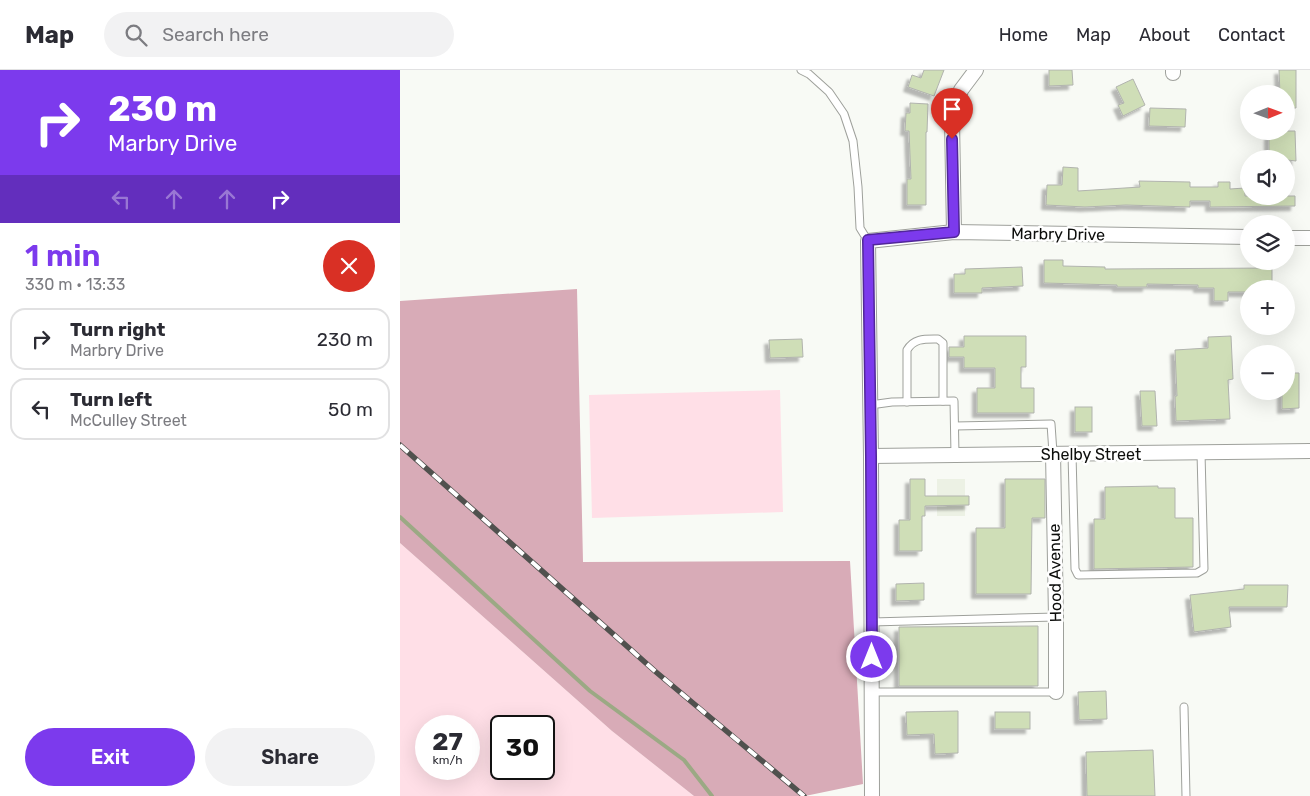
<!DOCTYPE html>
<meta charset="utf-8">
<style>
:root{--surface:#fff;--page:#f2f2f3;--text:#2b2b33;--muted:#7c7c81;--line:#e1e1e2;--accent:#7c3aed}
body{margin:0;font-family:Rubik,sans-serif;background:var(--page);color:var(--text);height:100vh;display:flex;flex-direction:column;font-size:19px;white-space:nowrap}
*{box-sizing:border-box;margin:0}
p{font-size:16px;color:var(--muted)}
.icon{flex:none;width:28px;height:28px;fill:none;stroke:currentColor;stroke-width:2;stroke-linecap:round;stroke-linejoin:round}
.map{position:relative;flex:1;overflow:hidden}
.sheet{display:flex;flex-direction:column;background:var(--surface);width:400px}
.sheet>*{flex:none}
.banner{background:#7c3aed;color:#fff;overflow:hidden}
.needle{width:32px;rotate:89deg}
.tools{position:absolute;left:840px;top:15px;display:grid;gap:10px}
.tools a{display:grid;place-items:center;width:55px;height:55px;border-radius:50%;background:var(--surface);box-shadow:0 5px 20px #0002;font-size:25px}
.speed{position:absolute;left:15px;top:645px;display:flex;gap:10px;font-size:25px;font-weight:700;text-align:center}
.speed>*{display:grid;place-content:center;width:65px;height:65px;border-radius:50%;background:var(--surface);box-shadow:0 5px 20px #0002;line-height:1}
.speed small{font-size:12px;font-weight:400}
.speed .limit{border:2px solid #111;border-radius:8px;background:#fff;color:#111}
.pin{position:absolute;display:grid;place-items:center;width:42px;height:42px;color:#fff;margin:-51px -21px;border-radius:50% 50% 50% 0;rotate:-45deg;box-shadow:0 0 5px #0007}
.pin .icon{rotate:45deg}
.me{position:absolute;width:55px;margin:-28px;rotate:0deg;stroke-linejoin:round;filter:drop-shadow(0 0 4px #0008)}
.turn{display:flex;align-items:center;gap:18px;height:105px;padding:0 25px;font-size:22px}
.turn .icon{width:65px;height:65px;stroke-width:2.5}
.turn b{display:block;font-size:35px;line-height:42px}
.lanes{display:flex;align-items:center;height:48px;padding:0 25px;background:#0003;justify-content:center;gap:25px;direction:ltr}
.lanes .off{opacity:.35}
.round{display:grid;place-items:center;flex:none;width:52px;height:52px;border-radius:26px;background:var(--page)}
.overview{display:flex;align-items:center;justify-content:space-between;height:85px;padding:0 25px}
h1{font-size:30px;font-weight:600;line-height:38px;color:var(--accent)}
.cta{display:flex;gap:10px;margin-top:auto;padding:10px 25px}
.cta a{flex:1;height:58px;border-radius:30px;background:var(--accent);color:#fff;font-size:20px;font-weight:600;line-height:58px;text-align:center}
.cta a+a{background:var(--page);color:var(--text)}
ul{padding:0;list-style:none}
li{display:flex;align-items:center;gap:15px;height:62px;margin:0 10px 8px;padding:0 15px;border:2px solid var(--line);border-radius:15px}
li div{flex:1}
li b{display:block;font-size:19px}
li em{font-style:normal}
header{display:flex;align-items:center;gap:30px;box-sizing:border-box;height:70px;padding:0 25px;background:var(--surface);border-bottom:1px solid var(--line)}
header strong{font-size:24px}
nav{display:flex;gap:28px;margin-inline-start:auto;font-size:18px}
.search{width:350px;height:45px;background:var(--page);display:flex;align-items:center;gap:12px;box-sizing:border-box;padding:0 18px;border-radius:28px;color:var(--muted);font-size:19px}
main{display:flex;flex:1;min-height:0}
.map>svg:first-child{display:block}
.built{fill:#ecf1e4}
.green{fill:#ffdfe7;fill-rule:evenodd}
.forest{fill:#d8abb7}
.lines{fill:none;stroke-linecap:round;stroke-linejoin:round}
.stream{stroke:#9ba984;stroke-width:4}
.building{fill:#cfdeb7;stroke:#b1b3ae;filter:url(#shadow)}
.service-casing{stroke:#9ea09b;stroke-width:9}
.minor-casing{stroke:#9ea09b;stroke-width:16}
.service{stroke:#fff;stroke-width:7}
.minor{stroke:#fff;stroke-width:14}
.rail-casing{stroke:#50514e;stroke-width:5.5}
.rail{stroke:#fff;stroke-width:4;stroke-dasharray:11;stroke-linecap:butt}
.route-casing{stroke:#51269a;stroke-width:12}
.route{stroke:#7c3aed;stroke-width:9}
.labels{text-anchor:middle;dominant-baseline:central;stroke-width:5;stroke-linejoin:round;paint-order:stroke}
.street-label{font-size:16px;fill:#0c0d0b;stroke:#fff}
</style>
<header>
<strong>Map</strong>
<div class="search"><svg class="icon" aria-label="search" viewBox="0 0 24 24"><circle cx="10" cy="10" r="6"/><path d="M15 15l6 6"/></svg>Search here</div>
<nav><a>Home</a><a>Map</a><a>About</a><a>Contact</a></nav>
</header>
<main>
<section class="sheet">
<div class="banner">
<div class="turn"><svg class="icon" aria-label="right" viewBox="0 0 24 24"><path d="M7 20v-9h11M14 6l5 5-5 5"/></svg><div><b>230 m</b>Marbry Drive</div></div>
<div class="lanes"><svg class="icon off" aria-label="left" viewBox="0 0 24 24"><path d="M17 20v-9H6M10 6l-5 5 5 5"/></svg><svg class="icon off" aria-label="ahead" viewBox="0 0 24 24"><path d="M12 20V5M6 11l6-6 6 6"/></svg><svg class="icon off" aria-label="ahead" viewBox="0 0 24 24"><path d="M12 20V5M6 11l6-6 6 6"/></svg><svg class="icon" aria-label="right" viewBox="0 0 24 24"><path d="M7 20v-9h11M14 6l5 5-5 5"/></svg></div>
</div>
<div class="overview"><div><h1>1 min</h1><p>330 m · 13:33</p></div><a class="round" style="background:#d93025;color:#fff"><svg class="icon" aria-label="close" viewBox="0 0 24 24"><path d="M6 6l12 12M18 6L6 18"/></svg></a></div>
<ul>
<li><svg class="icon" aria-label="right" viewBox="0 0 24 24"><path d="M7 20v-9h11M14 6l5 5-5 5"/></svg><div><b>Turn right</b><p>Marbry Drive</p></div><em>230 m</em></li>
<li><svg class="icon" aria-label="left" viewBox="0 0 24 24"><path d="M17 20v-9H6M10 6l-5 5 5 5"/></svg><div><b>Turn left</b><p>McCulley Street</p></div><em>50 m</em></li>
</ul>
<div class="cta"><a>Exit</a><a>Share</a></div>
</section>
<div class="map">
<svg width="910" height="726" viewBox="0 0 910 726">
<defs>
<filter id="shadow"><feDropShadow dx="-4.5" dy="4.5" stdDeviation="1" flood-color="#0004"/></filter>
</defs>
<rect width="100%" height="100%" fill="#f8faf5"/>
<!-- built -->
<rect class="built" x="537" y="409" width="28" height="37"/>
<!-- green -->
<g class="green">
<polygon points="380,320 383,442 192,448 189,325"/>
<path d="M0,473L212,661L294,726H0ZM26,656H69V699H26ZM101,656H144V699H101Z"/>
</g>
<!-- forest -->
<polygon class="forest" points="177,219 183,492 450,491 463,714 405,726 294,726 212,661 0,473 0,231"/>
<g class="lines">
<!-- stream -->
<polyline class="stream" points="0,447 190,621 284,690 312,726"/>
</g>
<!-- building -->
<g class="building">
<polygon points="524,0 544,0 534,26 508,17 512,5 521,8"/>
<polygon points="649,0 672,0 673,15 649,16"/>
<polygon points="879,0 896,0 896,38 886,38 886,24 880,24"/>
<polygon points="733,9 745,35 723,46 718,35 724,33 716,17"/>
<polygon points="510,33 528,34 527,62 526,62 526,135 507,135 507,109 511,109 509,61 505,61 506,43 510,43"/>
<polygon points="750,38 786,39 785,57 749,56"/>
<polygon points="876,61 895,61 896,91 878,89 878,84 869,84 869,65 876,64"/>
<polygon points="663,97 678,98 678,121 740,117 739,111 790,112 790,117 818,117 818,112 830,112 830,119 845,118 845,126 895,126 895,136 810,137 810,131 790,131 790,137 726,135 685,137 646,135 647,115 662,115"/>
<polygon points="644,190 663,190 663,196 705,197 705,199 872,198 872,216 852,216 852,219 849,219 849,222 828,222 828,231 814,231 814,218 798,218 798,215 747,214 747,217 717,217 717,215 644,213"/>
<polygon points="622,197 623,216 582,218 582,223 554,223 554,204 565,204 565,199"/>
<polygon points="564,266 626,266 626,297 621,297 621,318 634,318 634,343 577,343 577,318 595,318 595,298 564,298 564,287 549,287 549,277 564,277"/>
<polygon points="831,266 833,309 828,310 830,349 776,351 775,326 777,326 775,280 808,278 808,267"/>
<polygon points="402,269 403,287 370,288 369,270"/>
<polygon points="886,303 899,303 899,338 882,339 882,321 886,321"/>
<polygon points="740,321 755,321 757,356 742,356"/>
<rect x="675" y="337" width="17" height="25"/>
<polygon points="510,409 525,409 525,426 569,426 569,435 525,436 525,446 522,446 522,481 499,481 499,450 510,450"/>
<polygon points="605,409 645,409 645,448 632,448 631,524 576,524 576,458 605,458"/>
<polygon points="758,416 758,418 775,418 775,448 793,448 793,497 694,499 694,449 705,449 705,417"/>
<polygon points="524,513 524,530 496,531 496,514"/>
<polygon points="844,515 888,515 887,537 829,537 831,557 794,562 790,525 844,519"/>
<polygon points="638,556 638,616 499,616 499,557"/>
<polygon points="706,621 707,649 679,650 678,622"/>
<polygon points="558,641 558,683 535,684 534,664 507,665 506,642"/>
<rect x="595" y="642" width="35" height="17"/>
<polygon points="753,680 755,726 687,726 686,682"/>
</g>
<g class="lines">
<defs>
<g id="service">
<polyline points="401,0 409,4 429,22 444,44 453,71 458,117 460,158 468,171"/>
<path d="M507,332V280C514,268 525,269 538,269L543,273V331"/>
<polyline points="470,335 492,332 554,331 555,385"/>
<polyline points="555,356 651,354 653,383"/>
<polyline points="672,384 675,499 678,505 797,503 804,499 801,383"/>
<polyline points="472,552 656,547"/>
<polyline points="472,622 656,622"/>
<polyline points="784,637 786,726"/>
</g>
<g id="minor">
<polyline points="773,3 773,0"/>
<polyline points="554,162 552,51 561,20 576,0"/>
<polyline points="886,168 910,168"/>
<polyline points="653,383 656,547 656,622"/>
<polyline points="471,386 910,381"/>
<polyline points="472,726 471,386 468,171 554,162 849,167"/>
</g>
</defs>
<!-- service casing -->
<use href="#service" class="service-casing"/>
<!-- minor casing -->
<use href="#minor" class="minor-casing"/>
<!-- service -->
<use href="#service" class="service"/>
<!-- minor -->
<use href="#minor" class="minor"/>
<defs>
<polyline id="rail" points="0,375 256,602 404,726"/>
</defs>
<!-- rail casing -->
<use href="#rail" class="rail-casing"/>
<!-- rail -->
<use href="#rail" class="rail"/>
</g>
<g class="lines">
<defs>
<polyline id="route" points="472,587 471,386 468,170 554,162 552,69"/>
</defs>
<!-- route casing -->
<use href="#route" class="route-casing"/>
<!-- route -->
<use href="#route" class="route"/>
</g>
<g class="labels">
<!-- street labels -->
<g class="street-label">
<text transform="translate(658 164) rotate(1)">Marbry Drive</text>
<text x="691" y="384">Shelby Street</text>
<text transform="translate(655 503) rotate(-91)">Hood Avenue</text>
</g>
</g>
</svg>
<div class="tools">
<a><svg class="needle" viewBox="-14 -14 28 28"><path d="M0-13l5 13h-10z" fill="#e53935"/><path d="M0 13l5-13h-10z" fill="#7c7c81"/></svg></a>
<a><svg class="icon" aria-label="sound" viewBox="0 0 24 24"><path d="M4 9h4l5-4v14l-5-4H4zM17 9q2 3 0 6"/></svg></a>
<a><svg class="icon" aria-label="layers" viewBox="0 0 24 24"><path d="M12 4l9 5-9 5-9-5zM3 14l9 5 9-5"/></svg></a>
<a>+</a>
<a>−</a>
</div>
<div class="speed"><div>27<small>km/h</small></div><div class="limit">30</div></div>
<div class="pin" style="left:552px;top:69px;background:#d93025"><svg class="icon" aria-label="arrive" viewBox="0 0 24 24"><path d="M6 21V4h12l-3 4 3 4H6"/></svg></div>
<svg class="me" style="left:472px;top:587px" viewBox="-20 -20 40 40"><circle r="17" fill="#7c3aed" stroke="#fff" stroke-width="3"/><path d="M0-11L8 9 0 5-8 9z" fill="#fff"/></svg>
</div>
</main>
